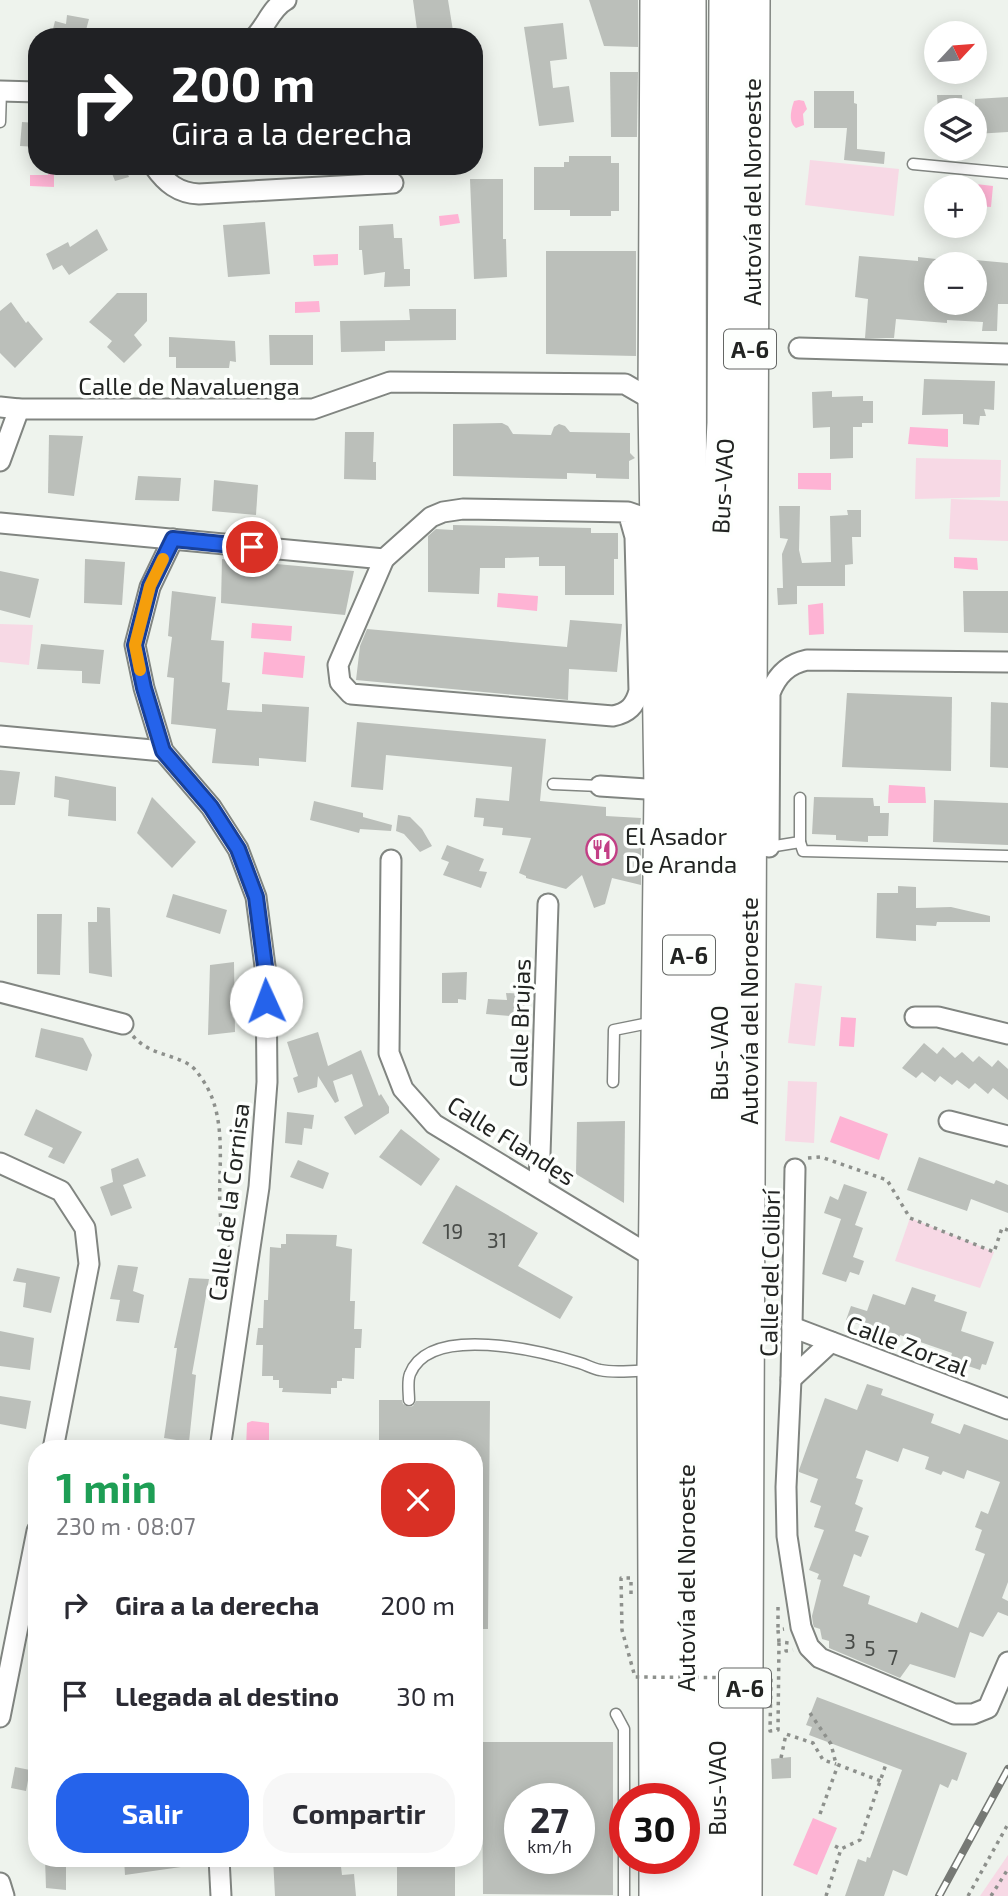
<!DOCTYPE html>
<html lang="es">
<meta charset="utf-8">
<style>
:root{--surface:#fff;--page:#f7f7f7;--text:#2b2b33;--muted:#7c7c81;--accent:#2563eb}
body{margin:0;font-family:"Exo 2",sans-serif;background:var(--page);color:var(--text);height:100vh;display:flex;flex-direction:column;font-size:26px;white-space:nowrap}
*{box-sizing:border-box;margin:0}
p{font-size:23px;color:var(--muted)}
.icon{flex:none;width:38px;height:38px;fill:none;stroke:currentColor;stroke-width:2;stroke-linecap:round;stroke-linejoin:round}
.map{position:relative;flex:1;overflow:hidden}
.sheet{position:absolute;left:28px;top:1440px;width:455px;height:427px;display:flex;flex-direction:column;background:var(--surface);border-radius:28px;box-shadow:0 4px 18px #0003}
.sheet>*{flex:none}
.banner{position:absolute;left:28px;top:28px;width:455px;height:147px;border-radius:28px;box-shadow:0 4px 18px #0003;background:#202124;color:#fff;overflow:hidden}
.needle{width:46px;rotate:64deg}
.fabs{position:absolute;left:924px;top:21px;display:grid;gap:14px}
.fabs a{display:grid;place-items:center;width:63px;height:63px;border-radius:50%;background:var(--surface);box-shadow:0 4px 18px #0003;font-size:35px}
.speed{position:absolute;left:504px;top:1783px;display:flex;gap:14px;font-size:35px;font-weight:700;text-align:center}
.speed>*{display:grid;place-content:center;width:91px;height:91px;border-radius:50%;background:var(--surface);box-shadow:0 4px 18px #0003;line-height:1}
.speed small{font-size:18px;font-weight:400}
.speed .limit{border:10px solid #d22;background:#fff;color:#111}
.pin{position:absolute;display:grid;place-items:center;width:60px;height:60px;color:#fff;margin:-30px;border:4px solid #fff;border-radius:50%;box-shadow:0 2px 7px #0007}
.me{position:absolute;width:77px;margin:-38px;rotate:358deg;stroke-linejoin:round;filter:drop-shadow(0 0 5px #0008)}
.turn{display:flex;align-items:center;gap:24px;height:147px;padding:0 28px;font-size:32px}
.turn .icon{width:91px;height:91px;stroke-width:2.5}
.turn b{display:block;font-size:49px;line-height:60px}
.round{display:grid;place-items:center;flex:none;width:74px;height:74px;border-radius:28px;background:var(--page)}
.head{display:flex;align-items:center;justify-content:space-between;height:119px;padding:0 28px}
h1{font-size:42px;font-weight:700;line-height:52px;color:#1e9e55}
.primary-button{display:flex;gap:14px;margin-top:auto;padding:14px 28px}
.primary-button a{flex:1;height:80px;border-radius:28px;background:var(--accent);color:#fff;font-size:28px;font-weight:700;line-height:80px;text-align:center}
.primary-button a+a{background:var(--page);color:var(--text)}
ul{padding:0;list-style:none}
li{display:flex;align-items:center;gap:21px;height:91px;padding:0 28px}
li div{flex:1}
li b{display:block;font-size:26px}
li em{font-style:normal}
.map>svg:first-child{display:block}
.green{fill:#f7d9e5}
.water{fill:#feb3d4}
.building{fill:#bbbfba;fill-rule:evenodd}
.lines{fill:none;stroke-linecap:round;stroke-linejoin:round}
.service-casing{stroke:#818581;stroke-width:13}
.minor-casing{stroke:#818581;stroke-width:23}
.motorway-casing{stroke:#818581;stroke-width:38}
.path{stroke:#8d908c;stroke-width:3.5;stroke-dasharray:3.5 5;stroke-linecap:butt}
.service{stroke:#fff;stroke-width:10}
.minor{stroke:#fff;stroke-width:19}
.motorway{stroke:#fff;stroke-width:35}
.rail-casing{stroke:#767975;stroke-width:8}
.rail{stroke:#fdfffd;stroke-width:5;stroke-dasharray:16;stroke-linecap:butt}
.path-bridge{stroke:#8d908c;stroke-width:3.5;stroke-dasharray:3.5 5;stroke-linecap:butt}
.route-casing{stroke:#184099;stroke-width:18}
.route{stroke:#2563eb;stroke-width:12}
.slow{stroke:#f59e0b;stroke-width:12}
.labels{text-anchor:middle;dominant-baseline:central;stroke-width:7;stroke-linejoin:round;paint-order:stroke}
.number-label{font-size:21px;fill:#484b48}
.shield{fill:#fdfffd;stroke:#646664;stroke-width:2}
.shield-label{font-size:23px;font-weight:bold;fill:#222422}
.street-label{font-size:24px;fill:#222422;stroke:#fdfffd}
.poi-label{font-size:24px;fill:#222422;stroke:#fdfffd;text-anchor:start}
</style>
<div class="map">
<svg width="1008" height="1896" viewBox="0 0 1008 1896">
<rect width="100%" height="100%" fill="#eef3ed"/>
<!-- green -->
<g class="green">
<polygon points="810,160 899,169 894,216 805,205"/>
<polygon points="916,458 1001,460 1000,497 915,499"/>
<polygon points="951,499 1008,501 1008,541 949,539"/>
<polygon points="0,624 33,625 29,665 0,662"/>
<polygon points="795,983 822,986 815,1046 788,1043"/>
<polygon points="788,1081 817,1082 814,1143 785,1141"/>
<polygon points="910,1218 994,1252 980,1288 895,1261"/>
<polygon points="1008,1855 1008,1896 980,1896"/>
</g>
<!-- water -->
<g class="water">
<path d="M799,100L804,101L807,109L803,114L804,125L796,128C788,122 791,110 794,101Z"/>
<polygon points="49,172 54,173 54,187 30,186 30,175 48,175"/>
<polygon points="959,182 993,186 991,207 975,206 975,187 958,187"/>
<polygon points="458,214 460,223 440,226 439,216"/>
<polygon points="338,254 338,265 314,266 313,255"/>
<polygon points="319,301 320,312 295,313 295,302"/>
<polygon points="910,427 948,429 948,447 908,444"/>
<polygon points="798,473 831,473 831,490 798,489"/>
<polygon points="954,557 977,558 978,570 954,568"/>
<polygon points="498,593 538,596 537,611 497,607"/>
<polygon points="823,603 824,634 809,635 808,605"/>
<polygon points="252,623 292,626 291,641 251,638"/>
<polygon points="264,652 305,656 303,678 262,674"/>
<polygon points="889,785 925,787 926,803 888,803"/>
<polygon points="841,1017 856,1018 854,1047 839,1046"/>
<polygon points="840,1116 888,1134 879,1160 830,1142"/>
<polygon points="252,1421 269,1423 269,1441 302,1442 302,1449 246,1449 247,1423"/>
<polygon points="813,1818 837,1828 817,1875 793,1865"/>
</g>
<!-- building -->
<g class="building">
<polygon points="413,0 448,0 454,37 418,37"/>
<polygon points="589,0 638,0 638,47 604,46"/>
<polygon points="67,15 89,19 86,30 97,33 97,37 51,37 55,21 66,24"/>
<polygon points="563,23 567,59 550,61 553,88 569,86 574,122 539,126 524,27"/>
<polygon points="610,72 638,72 637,137 611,137"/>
<polygon points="814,91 854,91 854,103 857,104 857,149 885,152 884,164 844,160 847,128 814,128"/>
<polygon points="937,95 962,95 963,110 938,110"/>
<polygon points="1008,97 1008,132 975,134 975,99"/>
<polygon points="22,122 37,123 37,147 20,146"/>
<polygon points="569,156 611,156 611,163 619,163 619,211 611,211 611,216 570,216 570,210 534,210 534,167 564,167 564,162 569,162"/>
<polygon points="109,166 125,166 129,177 115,181"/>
<polygon points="470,179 503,179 503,239 506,239 507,277 474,279"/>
<polygon points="265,222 270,274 228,277 223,225"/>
<polygon points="393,224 394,238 402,238 404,269 410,269 410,286 384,287 385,272 364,275 362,250 359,250 359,226"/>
<polygon points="97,229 108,250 69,275 62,265 53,270 46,254 68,242 70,247"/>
<polygon points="546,251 636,251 636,356 546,354"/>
<polygon points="859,256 918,261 918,257 936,259 936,303 975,303 975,260 1008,263 1008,304 998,304 997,331 982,331 983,322 947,320 947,323 896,319 894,338 865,338 868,299 855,297"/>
<polygon points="117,293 147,293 147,321 134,335 142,345 124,363 107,347 112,341 89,322"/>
<polygon points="11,302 26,323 28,321 43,339 15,368 0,353 0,311"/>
<polygon points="409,309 456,309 456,340 385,341 385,351 341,352 340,321 410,320"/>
<polygon points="269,335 313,335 313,365 270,365"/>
<polygon points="169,337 235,341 236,362 230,361 229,368 176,368 176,357 169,357"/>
<polygon points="924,379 995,381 994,410 984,409 986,416 980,416 979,425 963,424 963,414 922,415"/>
<polygon points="832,391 832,397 863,396 863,401 873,401 873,423 862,423 862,427 853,427 853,458 830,459 830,427 813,428 812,392"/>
<polygon points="502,423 508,426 513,434 551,435 554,427 559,424 565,426 570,432 630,433 630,453 635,458 629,461 629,479 596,478 596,474 567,473 567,479 453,476 453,424"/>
<polygon points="345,432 374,432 373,462 376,462 376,480 344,479"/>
<polygon points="49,435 83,436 74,496 48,493"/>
<polygon points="138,476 181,478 179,501 135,500"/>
<polygon points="214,480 258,485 256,515 212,511"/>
<polygon points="779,506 800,506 799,550 802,563 831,562 830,516 848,515 847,510 861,510 861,537 852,537 853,564 845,565 845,586 797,586 797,604 778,605 777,588 783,588 782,554 788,539 780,538"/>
<polygon points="453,525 591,528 591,533 618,533 618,559 614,559 614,595 565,595 565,566 539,566 539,557 505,558 505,568 480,568 479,594 428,592 428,536 436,529 453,530"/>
<polygon points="85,559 125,562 122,605 84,603"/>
<polygon points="222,559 354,571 345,615 221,603"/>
<polygon points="0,571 39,579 30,618 0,610"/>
<polygon points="172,591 216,597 211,640 224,641 222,682 230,683 227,710 262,712 262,704 309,707 306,762 259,758 259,766 212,763 216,729 171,724 174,678 167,677 172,637 168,636"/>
<polygon points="963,591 1008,591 1008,633 964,632"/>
<polygon points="570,620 622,624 617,672 569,669 568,700 356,680 360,646 367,629 567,647"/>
<polygon points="41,644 104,650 100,684 82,683 82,671 37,669"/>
<polygon points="847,693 952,697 951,771 842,767"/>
<polygon points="991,702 1008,703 1008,768 990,767"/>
<polygon points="357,722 546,739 540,801 606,807 606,816 641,818 638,838 641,838 641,885 612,878 605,904 594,908 582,875 566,889 526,878 526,876 519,873 531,838 502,835 503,828 483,826 484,818 474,817 476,798 509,801 512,767 386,755 383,790 351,787"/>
<polygon points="0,770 20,772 15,805 0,805"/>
<polygon points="55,776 116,787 116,821 68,816 69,800 54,797"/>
<polygon points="152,797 196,842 172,868 137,833"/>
<polygon points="814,797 873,798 874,806 880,806 880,813 889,813 888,836 868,836 868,842 836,840 836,835 812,834"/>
<polygon points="934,800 1008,803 1008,845 933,842"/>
<polygon points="314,801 363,813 363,817 392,825 391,831 360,829 359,833 310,820"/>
<polygon points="398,815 410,817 422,829 432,846 420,852 404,834 396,831"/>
<polygon points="447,845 484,859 479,871 487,872 481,888 443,875 449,862 441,859"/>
<polygon points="898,886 916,887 916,908 951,907 990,916 990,922 937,922 936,926 916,925 916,941 876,938 877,893 898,893"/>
<polygon points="173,894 227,910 220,934 166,917"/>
<polygon points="97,907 110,908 112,977 89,973 88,922 97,922"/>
<polygon points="37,914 62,914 60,975 37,974"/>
<polygon points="234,962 235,1032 208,1035 210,965"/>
<polygon points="467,972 466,1000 458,999 458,1003 442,1003 442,973"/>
<polygon points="506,993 525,994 524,1017 486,1014 488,999 507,1000"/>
<polygon points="41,1028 83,1038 92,1055 87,1071 35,1057"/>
<polygon points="318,1032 328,1066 361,1050 379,1096 381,1094 389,1107 389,1113 355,1135 344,1117 363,1106 352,1074 333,1081 339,1101 335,1103 318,1076 317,1087 298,1093 293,1078 298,1076 287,1042"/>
<polygon points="924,1043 937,1054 943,1047 955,1058 962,1052 973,1062 979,1056 992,1067 998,1060 1008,1069 1008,1100 993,1088 988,1094 975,1083 969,1089 957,1080 952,1085 940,1076 935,1082 922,1072 916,1078 902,1068"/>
<polygon points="36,1109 82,1132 64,1164 48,1157 53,1148 24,1135"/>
<polygon points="287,1112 314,1115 312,1129 304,1128 302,1145 285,1143"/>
<polygon points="625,1121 624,1203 576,1174 577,1122"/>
<polygon points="401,1129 440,1159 421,1186 379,1157"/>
<polygon points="919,1157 994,1184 996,1180 1008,1185 1008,1213 971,1199 967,1211 907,1190"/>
<polygon points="138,1158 146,1176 123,1185 132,1208 111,1216 100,1187 113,1182 111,1169"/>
<polygon points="298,1160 329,1173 323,1189 290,1177"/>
<polygon points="844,1184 867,1192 855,1225 863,1228 853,1257 864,1261 859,1275 850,1272 846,1282 822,1274 841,1219 824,1213 830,1196 838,1200"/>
<polygon points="456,1185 538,1233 518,1266 573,1297 560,1319 422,1243"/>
<polygon points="286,1234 337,1235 336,1246 352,1249 350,1301 355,1301 354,1329 362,1329 361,1348 355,1348 354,1379 342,1378 342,1381 337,1381 337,1388 331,1388 331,1394 282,1392 283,1388 279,1388 279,1380 273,1380 273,1376 262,1376 263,1345 256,1345 258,1328 263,1328 264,1300 268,1300 270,1247 281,1248 281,1244 286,1244"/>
<polygon points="118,1265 138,1267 133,1291 144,1295 139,1323 116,1321 120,1300 110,1299"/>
<polygon points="17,1268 60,1277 51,1313 23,1307 26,1283 13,1281"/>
<polygon points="189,1278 209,1279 192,1374 196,1375 189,1442 164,1438 177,1348 174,1348"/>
<polygon points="912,1287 936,1295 934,1301 967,1312 961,1331 994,1342 986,1365 982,1364 980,1370 950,1360 952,1353 900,1335 897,1345 859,1332 861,1325 846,1320 851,1306 867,1311 873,1294 905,1305"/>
<polygon points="0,1331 34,1338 30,1370 0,1366"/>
<path d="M867,1384L883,1389L881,1395L934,1414L931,1423L960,1434L964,1424L1008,1440V1582L1002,1598L1008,1601V1616L998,1612L983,1637L970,1632L955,1678L910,1664L900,1678L829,1648V1641L822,1639L820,1629L814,1627L813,1624L812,1616L821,1580L817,1579L819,1574L809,1570L824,1530L814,1527L821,1506L810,1502L818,1479L799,1472V1470L825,1398L857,1410ZM903,1448L929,1457L925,1469L941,1475L943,1471L964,1479L967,1470L1000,1482L988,1514L981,1511L975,1527L982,1530L975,1550L985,1554L958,1628L921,1612L917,1623L868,1604L870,1596L843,1586L854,1554L861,1557L869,1536L855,1531L863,1508L855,1504L863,1480L856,1478L866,1450L898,1462Z"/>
<polygon points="0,1396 31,1401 26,1429 0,1424"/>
<polygon points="379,1400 402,1400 403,1404 409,1407 413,1406 416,1401 490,1401 488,1629 474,1629 474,1449 379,1449"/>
<polygon points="817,1697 967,1753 957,1781 952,1779 948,1788 940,1784 907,1876 893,1870 884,1896 845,1896 858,1859 866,1862 867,1857 870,1858 902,1770 809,1735 812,1727 806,1725"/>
<path d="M482,1742H613V1895L483,1894ZM520,1799H579V1858H520Z"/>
<polygon points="791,1757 791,1778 772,1779 771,1759"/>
<polygon points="15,1767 30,1770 26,1791 11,1788"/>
<polygon points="45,1858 66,1858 66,1890 46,1888"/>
<polygon points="124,1858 181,1858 181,1867 125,1875"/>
<polygon points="273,1858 340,1858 342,1875 354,1874 356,1896 275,1896"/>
<rect x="397" y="1858" width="58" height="38"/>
</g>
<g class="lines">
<defs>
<g id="service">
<polyline points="0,122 1,91"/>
<polyline points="913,164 1008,173"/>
<polyline points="553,784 600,786"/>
<polyline points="800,842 803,851 1008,856"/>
<polyline points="769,847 800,842 800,798"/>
<polyline points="613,1082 614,1030 654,1022"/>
<path d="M409,1400C409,1393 407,1381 410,1374C430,1323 541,1351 580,1363C587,1365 593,1369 600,1370C614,1373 633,1371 648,1370"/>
<polyline points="616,1714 624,1729 624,1896"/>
</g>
<g id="minor">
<path d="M255,37C266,26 272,7 286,0"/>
<polyline points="0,91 37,92"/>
<path d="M154,166C166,183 178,193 199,194L393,183"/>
<polyline points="799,348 1008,354"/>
<polyline points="0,407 19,409 313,409 390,382 625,384 656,402"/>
<polyline points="0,461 19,409"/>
<path d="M628,512L635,537L639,691C635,706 628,713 613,716L351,694L340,682L338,665L384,559L431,517L443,512L463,509L628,512L657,522"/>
<polyline points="0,523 384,559"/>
<polyline points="173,539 150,587 135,645 144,688 163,751 211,807 238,849 256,897 266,974 267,1082 259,1187 220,1449"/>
<polyline points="0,736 163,751"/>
<polyline points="600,786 662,790"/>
<path d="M769,847L770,693C777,675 788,664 807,660L1008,662"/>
<polyline points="391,860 389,1053 403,1089 434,1124 656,1259"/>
<polyline points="0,992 123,1024"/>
<polyline points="915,1017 938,1017 1008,1034"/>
<polyline points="949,1121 1008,1136"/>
<polyline points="0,1163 61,1191 85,1228 89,1264 53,1449"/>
<polyline points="795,1169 791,1379 786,1487 787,1536 801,1627 809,1647 820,1658 954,1714 973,1714 988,1708 1008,1662"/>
<polyline points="539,1186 548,904"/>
<polyline points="792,1327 1008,1409"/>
<polyline points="791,1379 831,1342"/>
<polyline points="0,1717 37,1531"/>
<polyline points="219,1858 221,1896"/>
<polyline points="0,1883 4,1896"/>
</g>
<g id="motorway">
<polyline points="657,1799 655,1370 662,790 656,402 658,0"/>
<polyline points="657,1858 657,1896"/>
<polyline points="684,1896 689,998 688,0"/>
<polyline points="715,1896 719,536 725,423 727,0"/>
<polyline points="744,1896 752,0"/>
</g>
</defs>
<!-- service casing -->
<use href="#service" class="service-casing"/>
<!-- minor casing -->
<use href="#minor" class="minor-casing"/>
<!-- motorway casing -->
<use href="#motorway" class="motorway-casing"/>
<!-- path -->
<g class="path">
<path d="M133,1036C150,1055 170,1053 190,1065C196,1069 203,1080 207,1087C227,1123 218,1170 220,1210C221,1225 222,1239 231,1251"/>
<polyline points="808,1158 821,1157 887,1180 910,1218 994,1252 1002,1228 1008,1230"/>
<polyline points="778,1607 778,1630"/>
<polyline points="787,1641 786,1651 793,1650"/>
<polyline points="779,1642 778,1630 784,1629"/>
<polyline points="810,1713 831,1744 836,1764 881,1781"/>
<polyline points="781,1758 786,1734 813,1743 823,1760 836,1764"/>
<polyline points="820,1814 838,1765"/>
<polyline points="835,1846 841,1849"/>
<polyline points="826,1896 841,1849 860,1840 886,1764"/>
<polyline points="968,1896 1008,1824"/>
<polyline points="991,1896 1008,1869"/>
</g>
<!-- service -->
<use href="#service" class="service"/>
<!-- minor -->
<use href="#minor" class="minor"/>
<!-- motorway -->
<use href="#motorway" class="motorway"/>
<defs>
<polyline id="rail" points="939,1896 1008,1769"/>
</defs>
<!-- rail casing -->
<use href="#rail" class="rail-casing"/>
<!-- rail -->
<use href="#rail" class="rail"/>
<!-- path-bridge -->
<polyline class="path-bridge" points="631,1594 631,1578 621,1578 622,1630 635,1677 771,1678 770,1731 778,1730 779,1642"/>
</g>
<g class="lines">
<defs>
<polyline id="route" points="252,547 173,539 150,586 135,645 144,688 163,751 211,807 238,849 256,897 266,974 266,1001"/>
</defs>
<!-- route casing -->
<use href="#route" class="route-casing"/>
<!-- route -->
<use href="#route" class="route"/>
<!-- slow -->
<polyline class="slow" points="140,670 135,645 150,586 163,559"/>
</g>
<!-- icons -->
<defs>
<symbol id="restaurant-ring" viewBox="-11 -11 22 22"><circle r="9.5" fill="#fdfffd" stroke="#c23f85" stroke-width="1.5"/><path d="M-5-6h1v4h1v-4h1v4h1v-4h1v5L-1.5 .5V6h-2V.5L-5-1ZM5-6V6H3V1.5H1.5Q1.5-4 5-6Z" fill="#c23f85"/></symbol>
</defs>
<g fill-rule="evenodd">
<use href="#restaurant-ring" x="584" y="832" width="35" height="35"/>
</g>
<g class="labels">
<!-- number labels -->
<g class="number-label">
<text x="453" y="1230">19</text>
<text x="497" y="1239">31</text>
<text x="850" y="1640">3</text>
<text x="870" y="1647">5</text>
<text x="893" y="1656">7</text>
</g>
<!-- shield labels -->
<g class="shield">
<rect x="724" y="329.5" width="52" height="39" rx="5"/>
<rect x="663" y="935.5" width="52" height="39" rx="5"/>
<rect x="719" y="1668.5" width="52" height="39" rx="5"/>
</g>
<g class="shield-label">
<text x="750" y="349">A-6</text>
<text x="689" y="955">A-6</text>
<text x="745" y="1688">A-6</text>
</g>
<!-- street labels -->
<g class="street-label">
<text transform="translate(751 192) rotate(-90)">Autovía del Noroeste</text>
<text x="189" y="385">Calle de Navaluenga</text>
<text transform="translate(722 486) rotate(-87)">Bus-VAO</text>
<text transform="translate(748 1011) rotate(-90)">Autovía del Noroeste</text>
<text transform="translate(519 1023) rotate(-88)">Calle Brujas</text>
<text transform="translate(718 1053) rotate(-90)">Bus-VAO</text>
<text transform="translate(512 1140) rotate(32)">Calle Flandes</text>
<text transform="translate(228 1202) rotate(-83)">Calle de la Cornisa</text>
<text transform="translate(769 1273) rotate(-89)">Calle del Colibrí</text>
<text transform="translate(908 1345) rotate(21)">Calle Zorzal</text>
<text transform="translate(685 1578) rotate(-90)">Autovía del Noroeste</text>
<text transform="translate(716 1788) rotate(-90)">Bus-VAO</text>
</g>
<!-- poi labels -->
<g class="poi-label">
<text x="625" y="835">El Asador<tspan x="625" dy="28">De Aranda</tspan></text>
</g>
</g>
</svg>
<div class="fabs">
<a><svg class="needle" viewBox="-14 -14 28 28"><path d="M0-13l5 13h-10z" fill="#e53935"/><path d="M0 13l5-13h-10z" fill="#7c7c81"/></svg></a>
<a><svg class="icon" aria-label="layers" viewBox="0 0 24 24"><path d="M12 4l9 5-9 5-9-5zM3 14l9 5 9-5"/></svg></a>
<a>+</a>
<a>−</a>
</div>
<div class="speed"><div>27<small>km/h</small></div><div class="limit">30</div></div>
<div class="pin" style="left:252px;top:547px;background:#d93025"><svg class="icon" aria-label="arrive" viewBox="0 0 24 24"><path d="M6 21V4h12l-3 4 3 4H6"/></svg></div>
<svg class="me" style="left:266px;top:1001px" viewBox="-20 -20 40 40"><circle r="19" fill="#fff"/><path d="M0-13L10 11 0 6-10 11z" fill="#2563eb"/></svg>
<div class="banner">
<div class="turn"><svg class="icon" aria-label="right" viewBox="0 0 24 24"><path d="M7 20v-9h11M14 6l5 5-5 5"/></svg><div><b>200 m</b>Gira a la derecha</div></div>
</div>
<section class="sheet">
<div class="head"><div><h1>1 min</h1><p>230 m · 08:07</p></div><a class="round" style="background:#d93025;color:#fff"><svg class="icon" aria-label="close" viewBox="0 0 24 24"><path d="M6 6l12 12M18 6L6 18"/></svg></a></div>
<ul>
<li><svg class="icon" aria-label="right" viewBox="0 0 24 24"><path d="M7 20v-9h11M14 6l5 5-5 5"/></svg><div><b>Gira a la derecha</b></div><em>200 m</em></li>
<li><svg class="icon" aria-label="arrive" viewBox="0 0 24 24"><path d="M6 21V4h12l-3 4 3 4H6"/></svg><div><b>Llegada al destino</b></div><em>30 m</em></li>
</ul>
<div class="primary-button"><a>Salir</a><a>Compartir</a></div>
</section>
</div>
